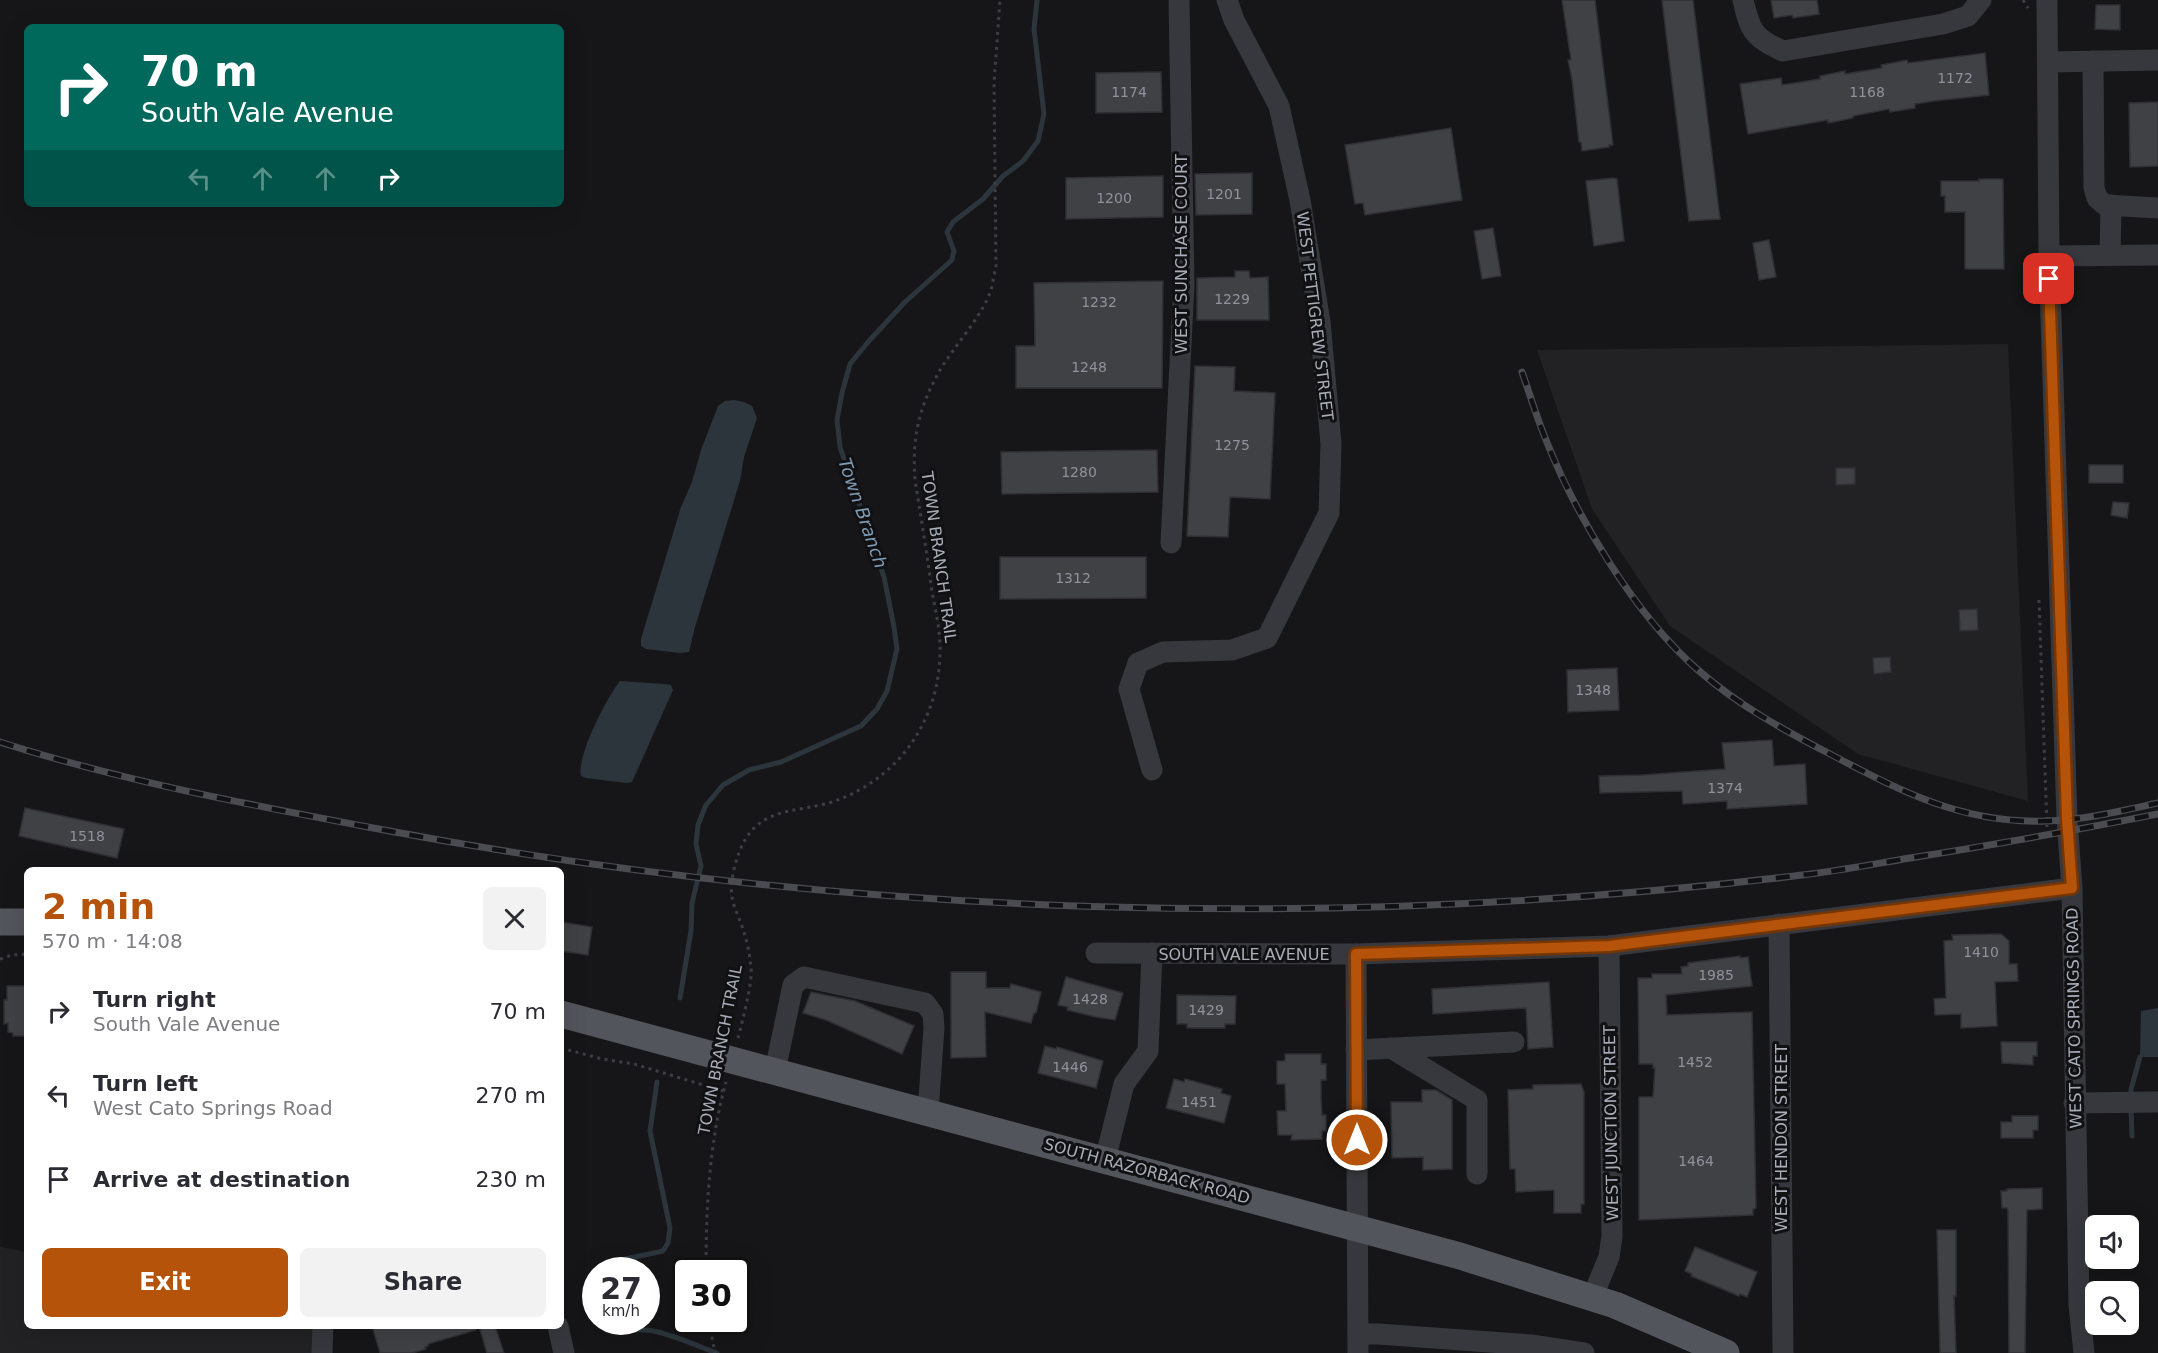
<!DOCTYPE html>
<meta charset="utf-8">
<style>
:root{--surface:#fff;--page:#f2f2f3;--text:#2b2b33;--muted:#7c7c81;--accent:#b45309}
body{margin:0;font-family:"DejaVu Sans",sans-serif;background:var(--page);color:var(--text);height:100vh;display:flex;flex-direction:column;font-size:22px;white-space:nowrap}
*{box-sizing:border-box;margin:0}
p{font-size:20px;color:var(--muted)}
.icon{flex:none;width:33px;height:33px;fill:none;stroke:currentColor;stroke-width:2;stroke-linecap:round;stroke-linejoin:round}
.map{position:relative;flex:1;overflow:hidden}
.details{position:absolute;left:24px;top:867px;width:540px;height:462px;display:flex;flex-direction:column;background:var(--surface);border-radius:9px;box-shadow:0 6px 24px #0002}
.details>*{flex:none}
.banner{position:absolute;left:24px;top:24px;width:540px;height:183px;border-radius:9px;box-shadow:0 6px 24px #0002;background:#00695c;color:#fff;overflow:hidden}
.fabs{position:absolute;left:2085px;top:1215px;display:grid;gap:12px}
.fabs a{display:grid;place-items:center;width:54px;height:54px;border-radius:9px;background:var(--surface);box-shadow:0 6px 24px #0002;font-size:30px}
.speed{position:absolute;left:582px;top:1257px;display:flex;gap:12px;font-size:30px;font-weight:700;text-align:center}
.speed>*{display:grid;place-content:center;width:78px;height:78px;border-radius:50%;background:var(--surface);box-shadow:0 6px 24px #0002;line-height:1}
.speed small{font-size:15px;font-weight:400}
.speed .limit{border:3px solid #111;border-radius:9px;background:#fff;color:#111}
.pin{position:absolute;display:grid;place-items:center;width:51px;height:51px;color:#fff;margin:-26px;border-radius:12px;box-shadow:0 3px 9px #0006}
.me{position:absolute;width:66px;margin:-33px;rotate:0deg;stroke-linejoin:round;filter:drop-shadow(0 0 4px #0008)}
.turn{display:flex;align-items:center;gap:21px;height:126px;padding:0 18px;font-size:27px}
.turn .icon{width:78px;height:78px;stroke-width:2.5}
.turn b{display:block;font-size:42px;line-height:51px}
.lanes{display:flex;align-items:center;height:57px;padding:0 18px;background:#0003;justify-content:center;gap:30px;direction:ltr}
.lanes .off{opacity:.35}
.round{display:grid;place-items:center;flex:none;width:63px;height:63px;border-radius:9px;background:var(--page)}
.head{display:flex;align-items:center;justify-content:space-between;height:102px;padding:0 18px}
h1{font-size:36px;font-weight:700;line-height:45px;color:var(--accent)}
.primary-button{display:flex;gap:12px;margin-top:auto;padding:12px 18px}
.primary-button a{flex:1;height:69px;border-radius:9px;background:var(--accent);color:#fff;font-size:24px;font-weight:700;line-height:69px;text-align:center}
.primary-button a+a{background:var(--page);color:var(--text)}
ul{padding:0;list-style:none}
li{display:flex;align-items:center;gap:18px;height:84px;padding:0 18px}
li div{flex:1}
li b{display:block;font-size:22px}
li em{font-style:normal}
.map>svg:first-child{display:block}
.built{fill:#222225}
.water{fill:#2c353c}
.lines{fill:none;stroke-linecap:round;stroke-linejoin:round}
.stream{stroke:#2c353c;stroke-width:5}
.building{fill:#404145;stroke:#303034;stroke-width:1.5}
.path{stroke:#3d3f44;stroke-width:3;stroke-dasharray:3 4.5;stroke-linecap:butt}
.minor{stroke:#37383d;stroke-width:21}
.major{stroke:#53555c;stroke-width:27}
.rail-casing{stroke:#4a4c52;stroke-width:7}
.rail{stroke:#111113;stroke-width:4.5;stroke-dasharray:14;stroke-linecap:butt}
.route-casing{stroke:#753606;stroke-width:15}
.route{stroke:#b45309;stroke-width:10}
.labels{text-anchor:middle;dominant-baseline:central;stroke-width:6;stroke-linejoin:round;paint-order:stroke}
.number-label{font-size:14px;fill:#8e929b}
.street-label{font-size:16px;fill:#a8adb8;stroke:#111113}
.water-label{font-size:18px;font-style:italic;fill:#7f9bb3;stroke:#111113}
</style>
<div class="map">
<svg width="2158" height="1353" viewBox="0 0 2158 1353">
<rect width="100%" height="100%" fill="#161618"/>
<!-- built -->
<g class="built">
<polygon points="2008,344 2028,801 1858,754 1670,626 1592,509 1537,350"/>
<polygon points="0,1247 27,1252 27,1326 323,1326 322,1353 0,1353"/>
</g>
<!-- water -->
<g class="water">
<polygon points="734,400 744,402 752,406 757,418 744,457 740,481 695,627 689,652 680,653 646,649 641,646 641,639 681,507 692,482 701,450 718,406 725,401"/>
<path d="M620,681L664,684L671,685L673,690L632,782L626,783L586,778L581,776C576,757 607,697 620,681Z"/>
<polygon points="2158,1008 2158,1057 2140,1057 2141,1011"/>
</g>
<g class="lines">
<!-- stream -->
<g class="stream">
<polyline points="680,998 691,931 692,903 701,866 696,844 698,825 706,805 723,785 749,770 781,762 861,726 877,709 887,691 897,649 894,627 884,577 840,447 837,420 842,393 850,364 868,342 905,302 952,260 954,251 947,232 953,222 983,199 1003,176 1023,161 1038,141 1044,114 1034,29 1037,0"/>
<polyline points="2131,1098 2131,1089 2140,1057"/>
<polyline points="2131,1108 2132,1136"/>
<polyline points="606,1270 616,1261 663,1251 668,1243 670,1228 650,1131 657,1082"/>
<path d="M613,1322C625,1333 639,1328 653,1331C675,1335 696,1346 717,1353"/>
</g>
</g>
<!-- building -->
<g class="building">
<polygon points="1562,0 1595,0 1613,145 1609,145 1609,147 1582,151 1581,142 1579,142 1572,79 1568,60 1571,60"/>
<polygon points="1662,0 1693,0 1720,219 1689,221"/>
<polygon points="1771,0 1817,0 1819,14 1793,18 1792,15 1774,18"/>
<polygon points="2096,5 2120,5 2120,30 2095,29"/>
<polygon points="1985,53 1989,95 1934,101 1915,104 1915,108 1890,112 1889,109 1853,116 1853,118 1828,123 1828,120 1748,134 1740,84 1781,78 1782,85 1820,79 1820,76 1845,71 1845,74 1882,68 1881,65 1907,60 1908,63"/>
<polygon points="1161,72 1162,112 1096,113 1096,73"/>
<polygon points="2158,102 2158,166 2130,167 2129,103"/>
<polygon points="1451,128 1462,200 1365,215 1363,203 1355,204 1345,145"/>
<polygon points="1252,173 1252,214 1196,215 1195,174"/>
<polygon points="1163,176 1163,217 1066,219 1066,178"/>
<polygon points="1613,178 1617,179 1624,241 1594,246 1586,181"/>
<polygon points="1979,179 2003,179 2004,269 1965,269 1965,212 1945,212 1945,196 1941,196 1941,181 1979,181"/>
<polygon points="1493,228 1501,276 1482,279 1474,231"/>
<polygon points="1769,240 1776,277 1759,280 1753,243"/>
<polygon points="1235,271 1249,271 1250,278 1268,277 1269,320 1197,320 1197,278 1235,277"/>
<polygon points="1163,281 1162,388 1016,388 1016,346 1035,346 1034,283"/>
<polygon points="1195,366 1235,367 1234,391 1275,393 1270,499 1230,497 1228,537 1187,536"/>
<polygon points="1157,450 1158,492 1002,494 1001,452"/>
<rect x="2089" y="465" width="34" height="18"/>
<polygon points="1836,468 1855,468 1855,484 1836,485"/>
<polygon points="2113,502 2129,503 2127,518 2111,515"/>
<polygon points="1000,557 1146,557 1146,598 1000,599"/>
<polygon points="1977,609 1978,630 1960,631 1959,610"/>
<polygon points="1890,657 1891,672 1874,674 1873,658"/>
<polygon points="1617,668 1619,710 1568,712 1567,670"/>
<polygon points="1772,740 1774,766 1805,764 1807,804 1727,809 1727,801 1683,804 1682,791 1600,793 1599,776 1642,775 1725,769 1722,743"/>
<polygon points="25,808 124,829 117,858 19,836"/>
<polygon points="561,922 592,927 588,955 561,951"/>
<polygon points="2001,934 2009,941 2009,964 2017,964 2018,981 1995,982 1997,1026 1961,1028 1961,1014 1935,1015 1934,999 1946,998 1944,941 1953,940 1952,935"/>
<polygon points="1740,956 1740,958 1748,957 1752,986 1666,995 1667,1015 1752,1012 1756,1208 1753,1209 1753,1215 1639,1220 1639,1097 1653,1097 1655,1068 1653,1068 1653,1064 1639,1064 1638,978 1652,978 1652,974 1682,974 1681,967 1688,966 1688,963"/>
<polygon points="951,972 986,972 986,988 1010,988 1011,984 1041,992 1036,1013 1034,1013 1031,1023 985,1012 986,1057 951,1058"/>
<polygon points="1066,977 1123,993 1115,1020 1096,1017 1067,1010 1068,1007 1058,1005"/>
<polygon points="1549,982 1553,1047 1528,1049 1526,1008 1433,1014 1432,989"/>
<polygon points="7,986 27,986 27,1036 13,1036 13,1033 8,1032 8,1023 4,1024 4,1000 7,1000"/>
<polygon points="811,992 855,1001 914,1026 902,1054 826,1020 803,1013"/>
<polygon points="1177,995 1236,996 1235,1024 1225,1024 1225,1028 1187,1028 1187,1024 1177,1024"/>
<polygon points="2001,1042 2037,1042 2037,1056 2033,1056 2033,1065 2002,1063"/>
<polygon points="1045,1046 1056,1049 1057,1047 1103,1061 1096,1088 1038,1073"/>
<polygon points="1285,1054 1321,1054 1321,1064 1326,1064 1326,1080 1321,1080 1321,1097 1322,1115 1326,1115 1326,1131 1322,1131 1322,1139 1291,1140 1292,1135 1278,1135 1277,1111 1286,1111 1285,1084 1277,1084 1277,1061 1285,1061"/>
<polygon points="1174,1079 1184,1082 1185,1079 1222,1089 1221,1093 1231,1096 1224,1123 1166,1108"/>
<polygon points="1581,1084 1584,1092 1584,1204 1581,1204 1581,1213 1554,1213 1554,1190 1516,1192 1515,1169 1510,1169 1508,1090 1533,1089 1533,1085"/>
<polygon points="1422,1090 1436,1090 1452,1100 1452,1169 1423,1170 1423,1157 1392,1158 1391,1102 1422,1102"/>
<polygon points="2012,1116 2038,1116 2038,1130 2033,1130 2033,1138 2001,1138 2001,1122 2012,1122"/>
<polygon points="2042,1188 2042,1209 2027,1210 2025,1353 2009,1353 2008,1210 2007,1208 2002,1208 2001,1191 2007,1191 2007,1189"/>
<polygon points="1937,1230 1956,1230 1956,1296 1954,1296 1956,1353 1940,1353"/>
<polygon points="1695,1247 1757,1272 1747,1297 1740,1294 1739,1296 1708,1283 1691,1276 1692,1274 1685,1271"/>
<polygon points="372,1326 476,1326 476,1330 428,1344 428,1346 425,1347 426,1349 412,1353 380,1353"/>
<polygon points="479,1326 495,1326 504,1353 487,1353"/>
</g>
<g class="lines">
<!-- path -->
<g class="path">
<polyline points="2023,0 2028,8"/>
<polyline points="2039,600 2047,827"/>
<polyline points="0,959 12,955 27,954"/>
<path d="M738,1038C742,1022 753,982 751,967C750,957 748,945 745,936C742,923 734,910 732,897C729,882 737,853 745,840C764,807 800,812 832,802C897,780 938,723 940,655C941,634 936,612 932,592C927,554 921,517 915,480C912,439 918,409 939,372C953,347 982,317 991,290C993,282 994,274 996,267L994,83L1000,0"/>
<polyline points="561,1048 602,1059 634,1064 723,1091"/>
<path d="M706,1270C706,1208 709,1143 726,1082"/>
<polyline points="709,1322 715,1353"/>
</g>
<!-- minor -->
<g class="minor">
<path d="M1743,0C1750,30 1753,38 1783,51L1943,24L1968,16L1981,0"/>
<polyline points="2047,0 2049,256 2067,819 2072,888 2079,1305 2084,1353"/>
<polyline points="2093,61 2094,188 2097,198 2105,205 2158,208"/>
<polyline points="2049,62 2158,60"/>
<polyline points="2110,255 2111,205"/>
<polyline points="2049,256 2158,255"/>
<polyline points="1171,543 1184,284 1179,0"/>
<polyline points="1152,770 1129,689 1138,663 1163,652 1232,650 1267,638 1329,513 1331,444 1320,322 1300,200 1279,106 1234,20 1227,0"/>
<polyline points="1779,924 1783,1353"/>
<polyline points="1096,953 1356,954 1609,946 2072,888"/>
<polyline points="1356,954 1358,1353"/>
<polyline points="1391,1048 1477,1100 1477,1174"/>
<polyline points="1356,1050 1514,1042"/>
<polyline points="775,1071 793,985 804,977 925,1003 933,1014 934,1028 928,1112"/>
<polyline points="2074,1103 2158,1102"/>
<polyline points="1105,1160 1124,1084 1148,1051 1152,953"/>
<polyline points="1592,1298 1609,1257 1612,1236 1609,946"/>
<polyline points="558,1326 564,1353"/>
<polyline points="1358,1334 1378,1334 1531,1345 1584,1353"/>
<polyline points="322,1353 323,1326"/>
</g>
<!-- major -->
<g class="major">
<polyline points="0,922 27,922"/>
<polyline points="561,1014 1460,1256 1615,1305 1726,1353"/>
</g>
<defs>
<g id="rail">
<path d="M1522,372C1530,395 1537,418 1546,440C1577,518 1635,615 1698,670C1738,705 1785,731 1832,755C1902,792 1964,824 2046,821C2084,820 2121,811 2158,803"/>
<path d="M0,742C125,782 256,806 384,830C849,917 1333,932 1802,875C1838,871 1874,864 1910,858C1993,845 2076,830 2158,814"/>
</g>
</defs>
<!-- rail casing -->
<use href="#rail" class="rail-casing"/>
<!-- rail -->
<use href="#rail" class="rail"/>
</g>
<g class="lines">
<defs>
<polyline id="route" points="1357,1140 1356,954 1609,946 2072,888 2067,819 2049,279"/>
</defs>
<!-- route casing -->
<use href="#route" class="route-casing"/>
<!-- route -->
<use href="#route" class="route"/>
</g>
<g class="labels">
<!-- number labels -->
<g class="number-label">
<text x="1955" y="78">1172</text>
<text x="1129" y="92">1174</text>
<text x="1867" y="92">1168</text>
<text x="1224" y="194">1201</text>
<text x="1114" y="198">1200</text>
<text x="1232" y="299">1229</text>
<text x="1099" y="302">1232</text>
<text x="1089" y="367">1248</text>
<text x="1232" y="445">1275</text>
<text x="1079" y="472">1280</text>
<text x="1073" y="578">1312</text>
<text x="1593" y="690">1348</text>
<text x="1725" y="788">1374</text>
<text x="87" y="836">1518</text>
<text x="1981" y="952">1410</text>
<text x="1716" y="975">1985</text>
<text x="1090" y="999">1428</text>
<text x="1206" y="1010">1429</text>
<text x="1695" y="1062">1452</text>
<text x="1070" y="1067">1446</text>
<text x="1199" y="1102">1451</text>
<text x="1696" y="1161">1464</text>
</g>
<!-- street labels -->
<g class="street-label">
<text transform="translate(1181 254) rotate(-90)">WEST SUNCHASE COURT</text>
<text transform="translate(1315 316) rotate(83)">WEST PETTIGREW STREET</text>
<text transform="translate(939 557) rotate(82)">TOWN BRANCH TRAIL</text>
<text x="1244" y="954">SOUTH VALE AVENUE</text>
<text transform="translate(2074 1018) rotate(-91)">WEST CATO SPRINGS ROAD</text>
<text transform="translate(720 1050) rotate(-79)">TOWN BRANCH TRAIL</text>
<text transform="translate(1611 1123) rotate(-91)">WEST JUNCTION STREET</text>
<text transform="translate(1781 1138) rotate(-90)">WEST HENDON STREET</text>
<text transform="translate(1147 1171) rotate(15)">SOUTH RAZORBACK ROAD</text>
</g>
<!-- water labels -->
<g class="water-label">
<text transform="translate(863 513) rotate(71)">Town Branch</text>
</g>
</g>
</svg>
<div class="fabs">
<a><svg class="icon" aria-label="sound" viewBox="0 0 24 24"><path d="M4 9h4l5-4v14l-5-4H4zM17 9q2 3 0 6"/></svg></a>
<a><svg class="icon" aria-label="search" viewBox="0 0 24 24"><circle cx="10" cy="10" r="6"/><path d="M15 15l6 6"/></svg></a>
</div>
<div class="speed"><div>27<small>km/h</small></div><div class="limit">30</div></div>
<div class="pin" style="left:2049px;top:279px;background:#d93025"><svg class="icon" aria-label="arrive" viewBox="0 0 24 24"><path d="M6 21V4h12l-3 4 3 4H6"/></svg></div>
<svg class="me" style="left:1357px;top:1140px" viewBox="-20 -20 40 40"><circle r="17" fill="#b45309" stroke="#fff" stroke-width="3"/><path d="M0-11L8 9 0 5-8 9z" fill="#fff"/></svg>
<div class="banner">
<div class="turn"><svg class="icon" aria-label="right" viewBox="0 0 24 24"><path d="M7 20v-9h11M14 6l5 5-5 5"/></svg><div><b>70 m</b>South Vale Avenue</div></div>
<div class="lanes"><svg class="icon off" aria-label="left" viewBox="0 0 24 24"><path d="M17 20v-9H6M10 6l-5 5 5 5"/></svg><svg class="icon off" aria-label="ahead" viewBox="0 0 24 24"><path d="M12 20V5M6 11l6-6 6 6"/></svg><svg class="icon off" aria-label="ahead" viewBox="0 0 24 24"><path d="M12 20V5M6 11l6-6 6 6"/></svg><svg class="icon" aria-label="right" viewBox="0 0 24 24"><path d="M7 20v-9h11M14 6l5 5-5 5"/></svg></div>
</div>
<section class="details">
<div class="head"><div><h1>2 min</h1><p>570 m · 14:08</p></div><a class="round"><svg class="icon" aria-label="close" viewBox="0 0 24 24"><path d="M6 6l12 12M18 6L6 18"/></svg></a></div>
<ul>
<li><svg class="icon" aria-label="right" viewBox="0 0 24 24"><path d="M7 20v-9h11M14 6l5 5-5 5"/></svg><div><b>Turn right</b><p>South Vale Avenue</p></div><em>70 m</em></li>
<li><svg class="icon" aria-label="left" viewBox="0 0 24 24"><path d="M17 20v-9H6M10 6l-5 5 5 5"/></svg><div><b>Turn left</b><p>West Cato Springs Road</p></div><em>270 m</em></li>
<li><svg class="icon" aria-label="arrive" viewBox="0 0 24 24"><path d="M6 21V4h12l-3 4 3 4H6"/></svg><div><b>Arrive at destination</b></div><em>230 m</em></li>
</ul>
<div class="primary-button"><a>Exit</a><a>Share</a></div>
</section>
</div>
